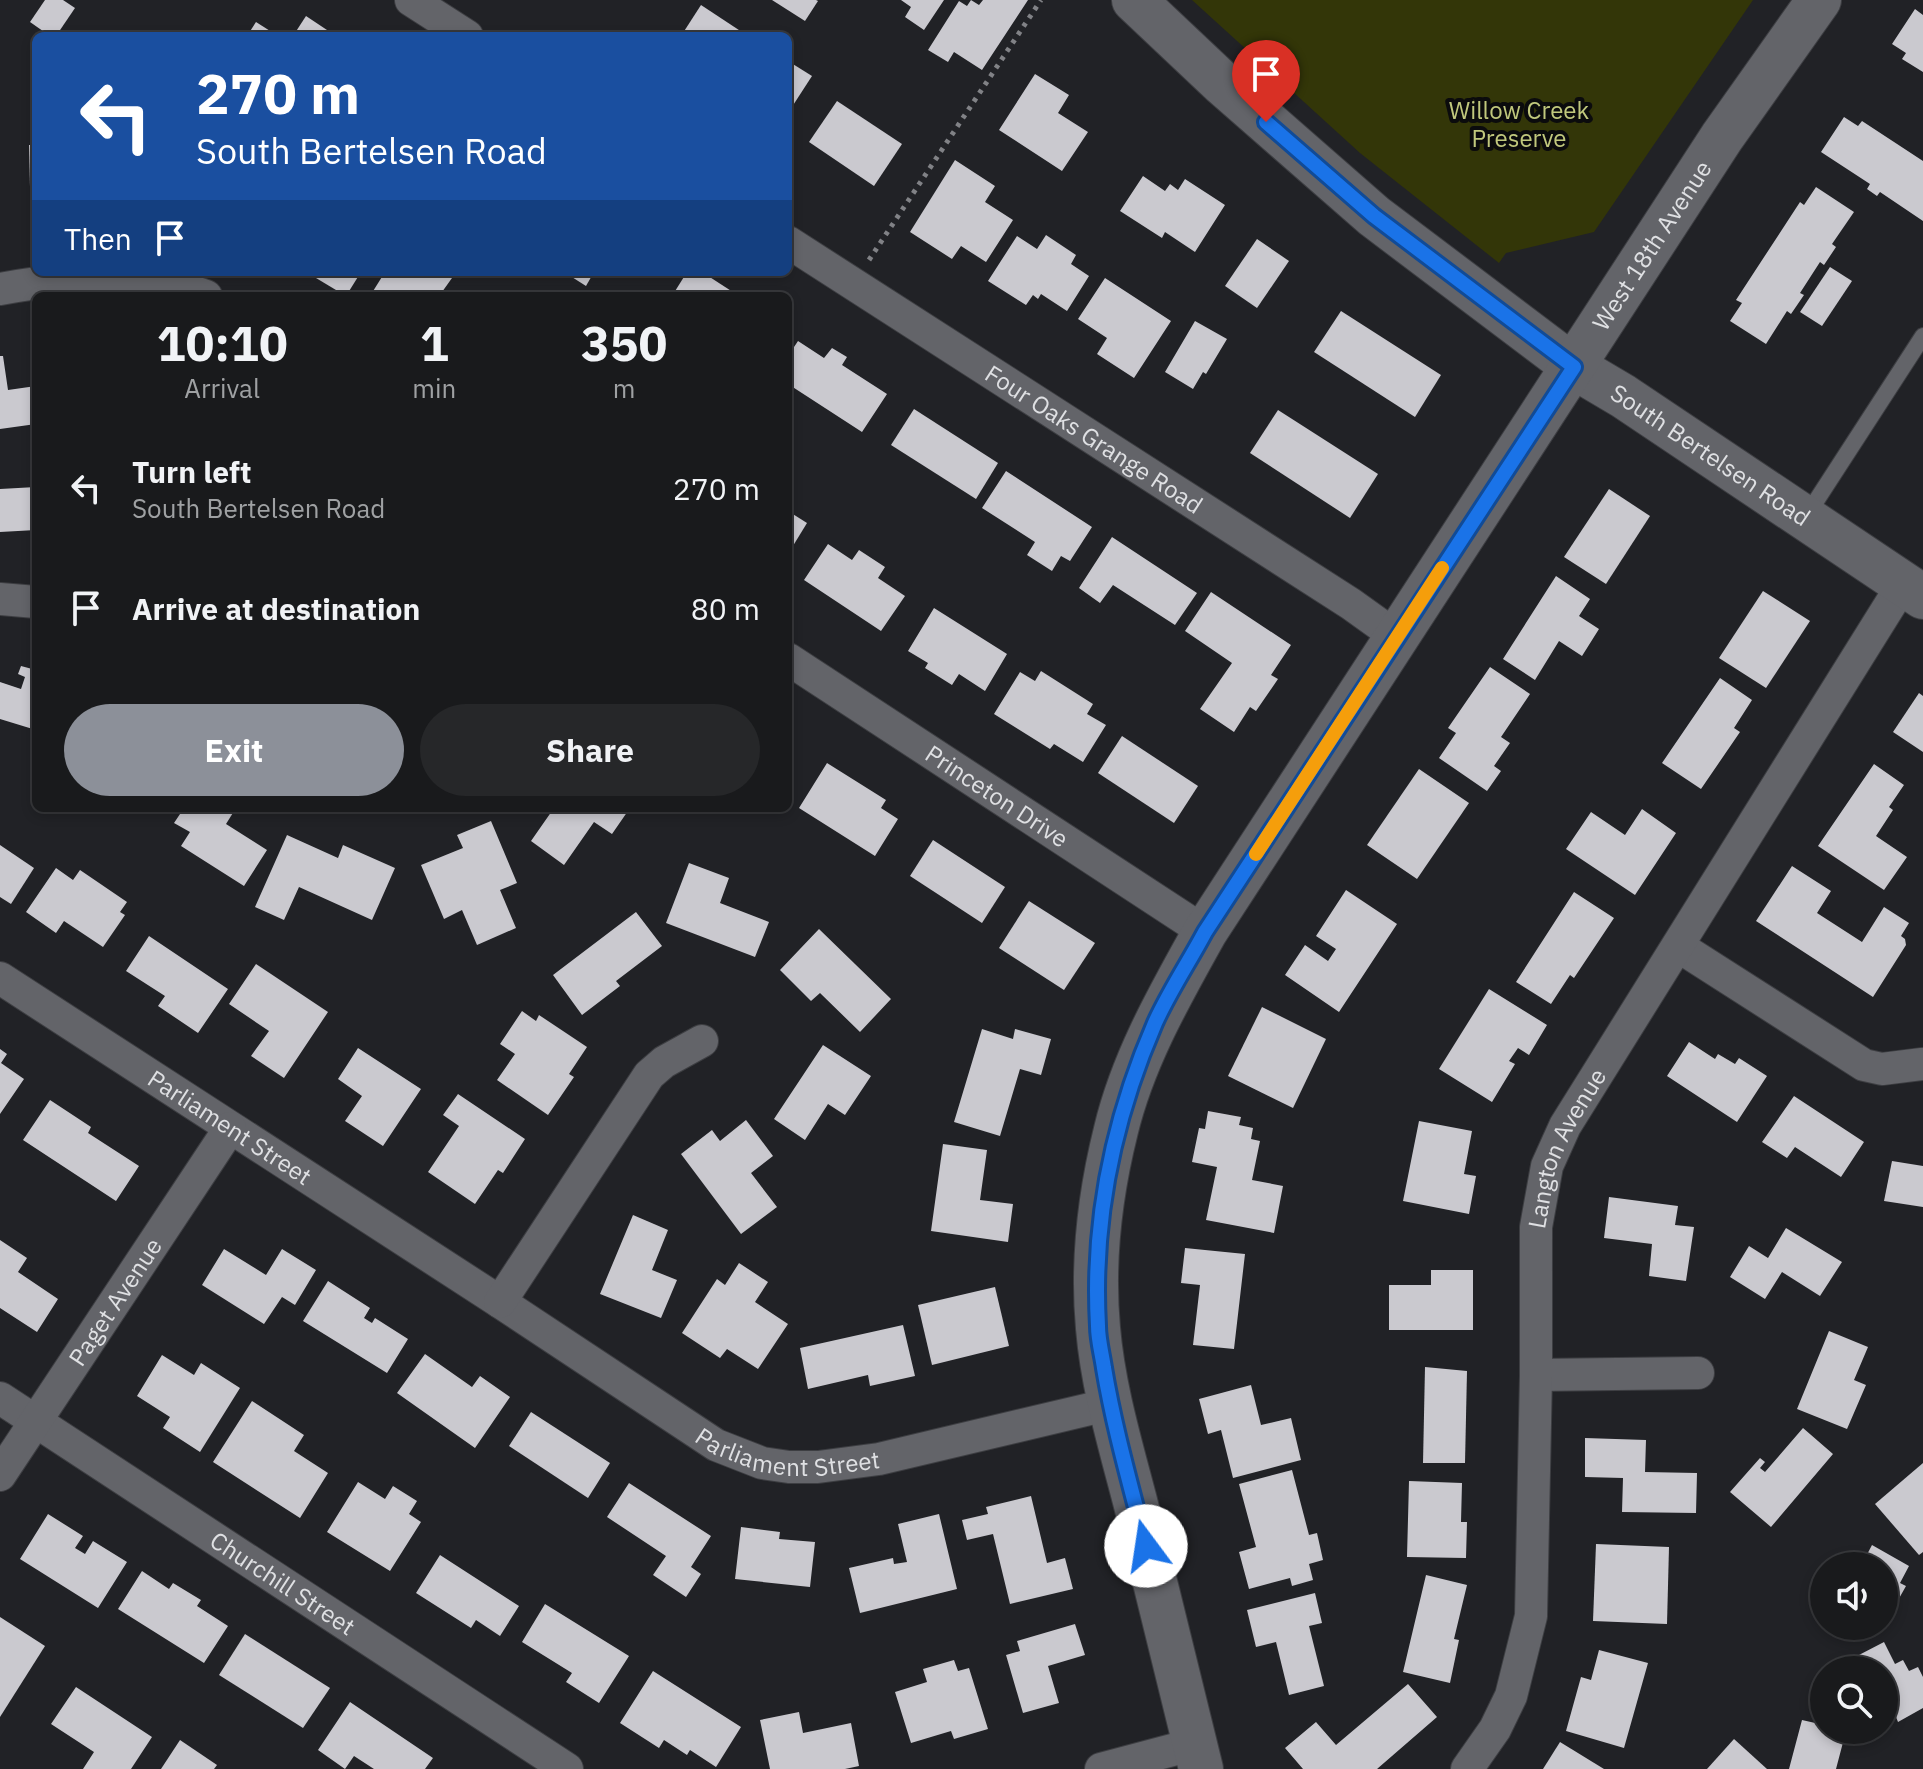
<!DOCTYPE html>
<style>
:root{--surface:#191a1c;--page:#262729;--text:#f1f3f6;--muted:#9fa1a3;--line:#37383b;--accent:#8c9099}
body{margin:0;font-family:"IBM Plex Sans",sans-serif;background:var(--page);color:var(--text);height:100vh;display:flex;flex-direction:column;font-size:30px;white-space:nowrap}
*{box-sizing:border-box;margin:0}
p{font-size:26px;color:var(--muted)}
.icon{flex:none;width:44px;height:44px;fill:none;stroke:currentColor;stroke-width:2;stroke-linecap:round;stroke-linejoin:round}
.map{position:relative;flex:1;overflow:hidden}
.sheet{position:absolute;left:32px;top:292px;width:760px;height:520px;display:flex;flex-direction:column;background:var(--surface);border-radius:12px;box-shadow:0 4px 12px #0003,0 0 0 2px var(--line)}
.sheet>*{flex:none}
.guide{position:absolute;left:32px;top:32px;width:760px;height:244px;border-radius:12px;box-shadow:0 4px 12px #0003,0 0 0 2px var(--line);background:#1a4fa0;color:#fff;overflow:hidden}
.tools{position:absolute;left:1810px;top:1552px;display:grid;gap:16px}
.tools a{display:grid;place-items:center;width:88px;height:88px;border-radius:50%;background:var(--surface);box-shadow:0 4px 12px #0003,0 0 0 2px var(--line);font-size:40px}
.pin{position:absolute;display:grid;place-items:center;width:68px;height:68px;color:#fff;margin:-82px -34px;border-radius:50% 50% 50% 0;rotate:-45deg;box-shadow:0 0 8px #0007}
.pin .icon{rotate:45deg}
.me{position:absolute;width:88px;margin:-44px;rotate:346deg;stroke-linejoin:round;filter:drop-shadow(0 0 6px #0008)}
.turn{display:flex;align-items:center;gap:28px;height:168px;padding:0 32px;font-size:36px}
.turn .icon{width:104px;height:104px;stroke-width:2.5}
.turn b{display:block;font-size:56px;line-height:68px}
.then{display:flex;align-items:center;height:76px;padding:0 32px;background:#0003;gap:16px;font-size:30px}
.eta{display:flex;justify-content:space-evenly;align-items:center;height:136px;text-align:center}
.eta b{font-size:48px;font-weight:800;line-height:56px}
.primary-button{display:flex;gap:16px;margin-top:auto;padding:16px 32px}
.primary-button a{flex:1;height:92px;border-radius:48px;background:var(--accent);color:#fff;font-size:32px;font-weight:800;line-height:92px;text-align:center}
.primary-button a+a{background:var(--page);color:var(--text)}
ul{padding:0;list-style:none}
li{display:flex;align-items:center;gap:24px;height:120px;padding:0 32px}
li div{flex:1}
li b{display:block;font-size:30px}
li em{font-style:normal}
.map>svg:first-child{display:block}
.green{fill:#333608}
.building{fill:#cac9cf}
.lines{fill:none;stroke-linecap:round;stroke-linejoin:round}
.lane-casing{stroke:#3d3e42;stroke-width:18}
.street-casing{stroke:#3d3e42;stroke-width:34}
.secondary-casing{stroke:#3d3e42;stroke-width:46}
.path{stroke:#818286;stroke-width:5;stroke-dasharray:4 6;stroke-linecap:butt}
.lane{stroke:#636469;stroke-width:16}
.street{stroke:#636469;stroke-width:32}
.secondary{stroke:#636469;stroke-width:44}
.route-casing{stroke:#114b97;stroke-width:20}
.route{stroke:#1a73e8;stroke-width:14}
.slow{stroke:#f59e0b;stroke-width:14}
.labels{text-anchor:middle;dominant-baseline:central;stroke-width:8;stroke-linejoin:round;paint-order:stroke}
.park-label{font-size:24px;fill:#c1c87d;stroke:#0b0b0d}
.street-label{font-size:24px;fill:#dfe0e3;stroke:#0b0b0d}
</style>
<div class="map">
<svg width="1923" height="1769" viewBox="0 0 1923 1769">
<rect width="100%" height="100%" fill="#212226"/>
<!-- green -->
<polygon class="green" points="1192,0 1753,0 1594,232 1506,253 1499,263 1360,153"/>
<!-- building -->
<g class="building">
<polygon points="45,0 63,0 75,8 56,36 50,36 30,22"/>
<polygon points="772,0 816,0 818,1 805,21"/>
<polygon points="901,0 944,0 924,30 905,17 911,7"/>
<polygon points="971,0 979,5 983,0 1028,0 982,70 954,52 948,62 928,50 959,1 967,6"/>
<polygon points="701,5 748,36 681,36"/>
<polygon points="1915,9 1923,15 1923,72 1902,59 1906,53 1892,44"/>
<polygon points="306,16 336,36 293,36"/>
<polygon points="256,22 278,36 247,36"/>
<polygon points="788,61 812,76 788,113"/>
<polygon points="1035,74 1069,95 1058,113 1088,132 1062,171 999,130"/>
<polygon points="837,101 902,144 874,186 809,142"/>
<polygon points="1844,117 1858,126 1862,121 1923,161 1923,221 1880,192 1877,196 1867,189 1870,184 1821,152"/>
<polygon points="29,145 36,145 36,187 30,187"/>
<polygon points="955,160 995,186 985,202 1013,220 986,262 961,246 952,259 910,232"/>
<polygon points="1143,176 1165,191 1170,184 1178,190 1185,179 1225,205 1195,252 1165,232 1162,238 1120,211"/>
<polygon points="1816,187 1854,212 1832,244 1836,247 1824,265 1820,262 1800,293 1804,295 1791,314 1787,311 1766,344 1730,321 1742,303 1736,300 1800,202 1804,205"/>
<polygon points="1046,235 1076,255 1071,264 1089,276 1067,311 1041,294 1038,299 1033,295 1026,305 988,281 1017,236 1037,249"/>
<polygon points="1257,239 1289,261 1257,308 1225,286"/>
<polygon points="1830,267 1852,281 1822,326 1800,312"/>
<polygon points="306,272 361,272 346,296"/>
<polygon points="385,272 406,272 413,276 416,272 443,272 452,278 442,292 448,296 370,296"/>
<polygon points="564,272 594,272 586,286"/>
<polygon points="687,272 702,272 739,296 672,296"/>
<polygon points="1105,278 1171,321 1134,378 1097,354 1107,338 1078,319"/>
<polygon points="1341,311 1441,375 1415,417 1314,352"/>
<polygon points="1195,321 1227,339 1206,374 1203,372 1193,389 1165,372"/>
<polygon points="798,341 824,358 832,348 847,357 842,365 887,394 862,432 788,384 788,356"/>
<polygon points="0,356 3,356 8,390 36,386 36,424 0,429"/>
<polygon points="914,409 998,463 976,499 891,445"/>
<polygon points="1278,410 1378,474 1350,518 1250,453"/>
<polygon points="1006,471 1092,527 1070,561 1061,556 1052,571 1027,555 1035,542 982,508"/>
<polygon points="36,487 36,530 0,532 0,489"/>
<polygon points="1609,489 1650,516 1606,584 1564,557"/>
<polygon points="788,511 807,523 788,554"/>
<polygon points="1112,537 1197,593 1175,625 1113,585 1100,603 1079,588"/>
<polygon points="828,544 852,560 859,550 885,567 878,578 905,596 881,631 804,580"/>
<polygon points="1556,576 1590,599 1579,616 1599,629 1582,656 1559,641 1535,680 1503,659"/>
<polygon points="1763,591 1810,621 1766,688 1719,658"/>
<polygon points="1211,592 1291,645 1271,675 1278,679 1256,711 1250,707 1234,732 1200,709 1232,663 1185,631"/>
<polygon points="934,608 1007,654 985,691 959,674 952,685 925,668 928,663 908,651"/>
<polygon points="21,666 36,670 36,730 0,719 0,682 21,689 25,677 18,674"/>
<polygon points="1490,667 1530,694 1501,737 1510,743 1494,766 1501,771 1487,791 1439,758 1456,733 1448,728"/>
<polygon points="1041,671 1093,704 1087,714 1106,725 1083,762 1054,744 1050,749 994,714 1020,672 1035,681"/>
<polygon points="1720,678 1752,700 1734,728 1740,732 1701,789 1662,763"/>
<polygon points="1919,693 1923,696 1923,752 1893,732"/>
<polygon points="1122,736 1198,786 1174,823 1098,773"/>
<polygon points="827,763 886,800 881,808 898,819 875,856 799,808"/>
<polygon points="1874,764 1904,785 1889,807 1893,810 1876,836 1907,857 1884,890 1818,846"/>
<polygon points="1419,769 1469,803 1417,879 1367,845"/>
<polygon points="184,808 236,808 226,824 267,850 244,886 181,846 190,832 174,823"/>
<polygon points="554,808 630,808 612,834 594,822 564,865 531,841"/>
<polygon points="1642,809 1676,833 1635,895 1566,849 1591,812 1625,835"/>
<polygon points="491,821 517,883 500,890 516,928 477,945 462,910 444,919 421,865 463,848 457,835"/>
<polygon points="287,835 338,858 343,845 395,868 372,920 299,887 284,920 255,907"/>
<polygon points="933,840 1005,887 982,923 910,876"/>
<polygon points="0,845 34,868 11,904 0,897"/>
<polygon points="689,863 729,878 720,903 769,922 755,957 666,923"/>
<polygon points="1792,866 1831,891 1817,913 1862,942 1884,907 1909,923 1901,936 1905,939 1906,945 1873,997 1756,921"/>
<polygon points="56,868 73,880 80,870 127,902 120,912 125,915 103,947 64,921 56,933 26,912"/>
<polygon points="1346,890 1397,924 1339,1012 1285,975 1305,945 1328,961 1336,949 1316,936"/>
<polygon points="1574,892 1614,918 1574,978 1570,975 1551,1004 1516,982"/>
<polygon points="1029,901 1095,943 1064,990 999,948"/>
<polygon points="636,912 662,946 616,981 620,986 582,1015 553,975"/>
<polygon points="819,929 891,999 860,1032 820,993 811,1001 780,970"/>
<polygon points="149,936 228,989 198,1033 158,1006 165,996 126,971"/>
<polygon points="256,964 328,1012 284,1078 251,1056 269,1031 229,1004"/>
<polygon points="1489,989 1547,1025 1529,1055 1518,1048 1509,1061 1515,1064 1492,1102 1439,1069"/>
<polygon points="1262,1007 1326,1039 1293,1108 1228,1076"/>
<polygon points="522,1011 536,1021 539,1015 587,1047 569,1074 574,1077 548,1115 497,1080 515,1054 500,1044"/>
<polygon points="982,1029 1013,1039 1015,1029 1051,1039 1041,1075 1020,1069 1000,1136 954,1122"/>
<polygon points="1689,1042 1715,1059 1718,1054 1735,1064 1739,1058 1767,1076 1737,1122 1667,1076"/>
<polygon points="823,1045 871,1076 845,1115 828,1104 805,1140 774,1119"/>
<polygon points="358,1048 421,1089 383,1146 345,1121 362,1096 338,1079"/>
<polygon points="0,1049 7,1054 1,1063 24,1079 0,1114"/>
<polygon points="458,1094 525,1139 503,1173 498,1170 475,1204 428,1172 459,1126 443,1115"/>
<polygon points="1794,1096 1864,1142 1841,1177 1795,1147 1787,1158 1762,1142"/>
<polygon points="50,1100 91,1127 88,1133 139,1166 116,1201 23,1140"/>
<polygon points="1208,1111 1241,1117 1239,1125 1253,1128 1251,1139 1260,1141 1252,1180 1283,1186 1274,1233 1206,1220 1217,1167 1192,1162 1199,1128 1205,1129"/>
<polygon points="746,1120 773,1156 751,1173 777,1207 741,1234 681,1154 712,1130 720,1141"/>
<polygon points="1419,1121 1472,1131 1464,1174 1476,1176 1469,1214 1403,1201"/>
<polygon points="943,1144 987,1150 980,1200 1013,1204 1008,1242 931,1231"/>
<polygon points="1892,1161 1923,1166 1923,1207 1884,1201"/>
<polygon points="1609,1197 1678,1206 1675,1225 1694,1227 1686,1281 1649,1276 1652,1244 1604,1238"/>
<polygon points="633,1215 668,1230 652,1270 677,1280 661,1318 600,1294"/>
<polygon points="1786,1228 1842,1262 1820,1296 1782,1272 1765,1299 1730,1277 1749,1246 1768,1258"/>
<polygon points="0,1240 27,1258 18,1272 58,1299 37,1332 0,1308"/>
<polygon points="1185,1248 1245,1254 1234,1349 1193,1345 1200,1285 1181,1283"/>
<polygon points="224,1249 266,1275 282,1249 316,1270 295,1305 282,1297 264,1324 202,1285"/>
<polygon points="739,1263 768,1282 755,1302 788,1324 758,1369 727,1349 720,1358 682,1333 717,1279 725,1285"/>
<polygon points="1431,1270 1473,1270 1473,1330 1389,1330 1389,1285 1431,1285"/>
<polygon points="328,1281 370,1308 364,1318 372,1323 375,1318 408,1339 387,1373 303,1321"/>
<polygon points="995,1287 1009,1346 932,1365 918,1305"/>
<polygon points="903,1325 915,1376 870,1386 868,1375 808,1389 800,1348"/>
<polygon points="1829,1331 1868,1347 1854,1380 1866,1385 1847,1429 1797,1409"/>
<polygon points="425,1354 472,1387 480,1376 510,1397 475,1448 397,1393"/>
<polygon points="162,1355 194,1375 201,1363 240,1388 200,1452 163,1428 170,1417 137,1396"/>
<polygon points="1425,1367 1467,1371 1465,1463 1423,1463"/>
<polygon points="1251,1385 1261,1425 1291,1418 1301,1460 1233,1478 1221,1430 1208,1434 1199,1399"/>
<polygon points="252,1401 304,1435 294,1451 328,1473 300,1518 213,1462"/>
<polygon points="531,1412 610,1463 588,1498 509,1446"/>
<polygon points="1803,1428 1833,1454 1771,1527 1730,1492 1760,1458 1765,1462 1760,1468 1765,1472"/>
<polygon points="1585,1438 1646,1440 1645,1472 1697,1473 1696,1513 1622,1512 1623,1478 1585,1477"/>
<polygon points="1923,1463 1923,1552 1919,1555 1875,1504"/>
<polygon points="1292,1470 1309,1535 1317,1533 1323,1560 1309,1564 1313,1580 1292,1586 1290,1578 1249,1589 1239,1552 1256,1547 1239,1484"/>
<polygon points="1409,1481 1462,1483 1461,1522 1467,1522 1466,1558 1407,1557"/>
<polygon points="358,1482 385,1499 393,1486 417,1501 409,1514 421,1522 390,1571 327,1532"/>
<polygon points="629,1483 711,1536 691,1567 701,1574 686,1597 653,1575 666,1556 607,1517"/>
<polygon points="1031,1496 1047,1563 1065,1558 1073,1589 1010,1604 993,1534 967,1540 962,1520 988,1514 986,1507"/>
<polygon points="48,1514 83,1536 75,1548 85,1554 93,1541 127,1562 98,1608 20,1559"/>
<polygon points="939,1514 957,1589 860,1613 849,1568 893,1558 894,1564 907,1562 898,1524"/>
<polygon points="741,1527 780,1532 779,1539 815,1542 810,1587 735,1579"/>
<polygon points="1596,1544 1669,1547 1667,1624 1593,1621"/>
<polygon points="1872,1545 1909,1566 1900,1583 1906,1586 1892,1611 1886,1608 1884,1612 1884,1566 1861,1566"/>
<polygon points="440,1555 519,1606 500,1636 476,1620 471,1628 416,1593"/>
<polygon points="142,1571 169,1589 173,1583 201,1600 197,1606 228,1626 204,1663 118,1609"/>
<polygon points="1426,1575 1467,1585 1454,1639 1459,1640 1450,1683 1403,1672"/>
<polygon points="1315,1593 1322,1623 1309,1626 1324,1686 1289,1695 1276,1642 1256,1647 1247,1610"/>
<polygon points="545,1604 629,1656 599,1703 566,1682 572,1673 522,1642"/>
<polygon points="0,1617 45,1646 0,1717"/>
<polygon points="1075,1624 1085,1655 1048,1666 1059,1703 1023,1713 1006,1655 1020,1651 1017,1641"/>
<polygon points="245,1634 330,1688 303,1728 219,1675"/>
<polygon points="1884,1642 1895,1664 1903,1660 1909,1671 1918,1667 1923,1677 1923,1708 1898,1722 1896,1717 1884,1724 1884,1670 1830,1670"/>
<polygon points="1599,1650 1648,1663 1624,1748 1566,1731 1581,1677 1591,1680"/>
<polygon points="954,1660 958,1671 969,1668 988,1729 954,1739 951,1731 911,1743 895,1692 927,1682 923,1669"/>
<polygon points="653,1671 741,1727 716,1767 690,1750 687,1755 664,1740 659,1748 620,1723"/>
<polygon points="1408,1684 1437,1717 1377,1769 1303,1769 1285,1748 1316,1722 1336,1745"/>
<polygon points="76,1687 152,1737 131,1769 83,1769 94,1752 51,1724"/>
<polygon points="350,1702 433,1758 425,1769 374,1769 354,1756 345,1769 318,1750"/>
<polygon points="799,1712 803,1733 851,1723 859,1766 845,1769 770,1769 760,1720"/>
<polygon points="1802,1720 1824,1725 1824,1730 1846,1731 1836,1769 1789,1769"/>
<polygon points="1734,1739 1767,1769 1707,1769"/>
<polygon points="180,1740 217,1765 214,1769 161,1769"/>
<polygon points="1560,1742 1604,1769 1543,1769"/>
</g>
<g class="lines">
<defs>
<polyline id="lane" points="1805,518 1923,336"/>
<g id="street">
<polyline points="411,0 467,36"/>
<path id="s1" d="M788,242L1351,604L1397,637"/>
<path d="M0,289C69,276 138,271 206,296"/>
<polyline points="0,599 36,602"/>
<path id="s2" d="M788,659L1205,932"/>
<polyline points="1678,946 1864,1065 1882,1069 1922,1064"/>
<path id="s3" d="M0,978L500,1302L716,1445L762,1463L789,1467H818L879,1459L1111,1404"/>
<polyline points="500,1302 649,1075 664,1062 702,1041"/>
<polyline points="1536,1375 1698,1373"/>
<path id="s4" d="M0,1398L567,1769"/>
<path id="s5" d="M0,1475L230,1128"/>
<polyline points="1101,1769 1195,1744"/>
<path id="s6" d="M1467,1769L1495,1729L1511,1696L1531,1616L1536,1375V1227L1547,1166L1565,1126L1903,584"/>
</g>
<g id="secondary">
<path id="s7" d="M1134,0L1223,84L1374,216L1574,367L1623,396L1923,597"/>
<path id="s8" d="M1201,1769C1180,1681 1158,1593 1136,1505C1121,1447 1103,1388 1098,1328C1092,1262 1100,1194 1116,1130C1133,1059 1170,995 1205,932L1722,137L1819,0"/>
</g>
</defs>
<!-- lane casing -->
<use href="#lane" class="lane-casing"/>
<!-- street casing -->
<use href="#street" class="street-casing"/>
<!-- secondary casing -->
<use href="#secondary" class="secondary-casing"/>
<!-- path -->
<polyline class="path" points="869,260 1041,0"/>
<!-- lane -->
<use href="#lane" class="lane"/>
<!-- street -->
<use href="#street" class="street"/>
<!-- secondary -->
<use href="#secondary" class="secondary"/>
</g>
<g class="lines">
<defs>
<path id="route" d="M1146,1546C1131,1487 1114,1428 1104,1368C1102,1354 1098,1340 1098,1326C1092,1220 1113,1120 1155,1023C1169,992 1189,962 1205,932L1574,367L1374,216L1266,122"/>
</defs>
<!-- route casing -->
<use href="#route" class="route-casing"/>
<!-- route -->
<use href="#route" class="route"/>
<!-- slow -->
<polyline class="slow" points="1256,854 1442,568"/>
</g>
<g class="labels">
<!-- park labels -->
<g class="park-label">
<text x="1519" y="110">Willow Creek<tspan x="1519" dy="28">Preserve</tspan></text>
</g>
<!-- street labels -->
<g class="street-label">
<text stroke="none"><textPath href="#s8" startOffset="1690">West 18th Avenue</textPath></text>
<text stroke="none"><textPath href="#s1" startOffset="364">Four Oaks Grange Road</textPath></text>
<text stroke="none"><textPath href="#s7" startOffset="736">South Bertelsen Road</textPath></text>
<text stroke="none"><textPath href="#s2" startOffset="250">Princeton Drive</textPath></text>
<text stroke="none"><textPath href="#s3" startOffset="274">Parliament Street</textPath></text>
<text stroke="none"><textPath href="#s6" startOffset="642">Langton Avenue</textPath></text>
<text stroke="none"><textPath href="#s5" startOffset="208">Paget Avenue</textPath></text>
<text stroke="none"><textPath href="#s3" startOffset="928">Parliament Street</textPath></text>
<text stroke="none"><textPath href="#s4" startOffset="338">Churchill Street</textPath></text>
</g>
</g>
</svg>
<div class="tools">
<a><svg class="icon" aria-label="sound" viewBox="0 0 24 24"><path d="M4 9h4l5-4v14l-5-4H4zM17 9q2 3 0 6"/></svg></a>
<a><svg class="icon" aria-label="search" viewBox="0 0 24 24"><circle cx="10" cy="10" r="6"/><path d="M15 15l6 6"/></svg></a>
</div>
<div class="pin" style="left:1266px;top:122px;background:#d93025"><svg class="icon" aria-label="arrive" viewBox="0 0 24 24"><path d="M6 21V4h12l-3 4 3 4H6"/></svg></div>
<svg class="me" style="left:1146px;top:1546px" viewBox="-20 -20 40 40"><circle r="19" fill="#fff"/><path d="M0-13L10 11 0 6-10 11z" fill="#1a73e8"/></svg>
<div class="guide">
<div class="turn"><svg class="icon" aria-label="left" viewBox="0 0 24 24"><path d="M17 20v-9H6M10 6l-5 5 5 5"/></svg><div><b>270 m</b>South Bertelsen Road</div></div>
<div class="then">Then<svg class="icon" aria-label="arrive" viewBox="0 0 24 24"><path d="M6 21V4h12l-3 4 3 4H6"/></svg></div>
</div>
<section class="sheet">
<div class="eta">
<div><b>10:10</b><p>Arrival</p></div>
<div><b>1</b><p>min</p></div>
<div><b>350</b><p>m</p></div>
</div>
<ul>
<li><svg class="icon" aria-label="left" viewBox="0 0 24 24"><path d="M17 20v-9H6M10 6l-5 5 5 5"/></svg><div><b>Turn left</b><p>South Bertelsen Road</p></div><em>270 m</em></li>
<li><svg class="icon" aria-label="arrive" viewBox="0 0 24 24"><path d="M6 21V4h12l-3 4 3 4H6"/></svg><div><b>Arrive at destination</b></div><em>80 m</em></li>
</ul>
<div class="primary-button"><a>Exit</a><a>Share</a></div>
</section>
</div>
